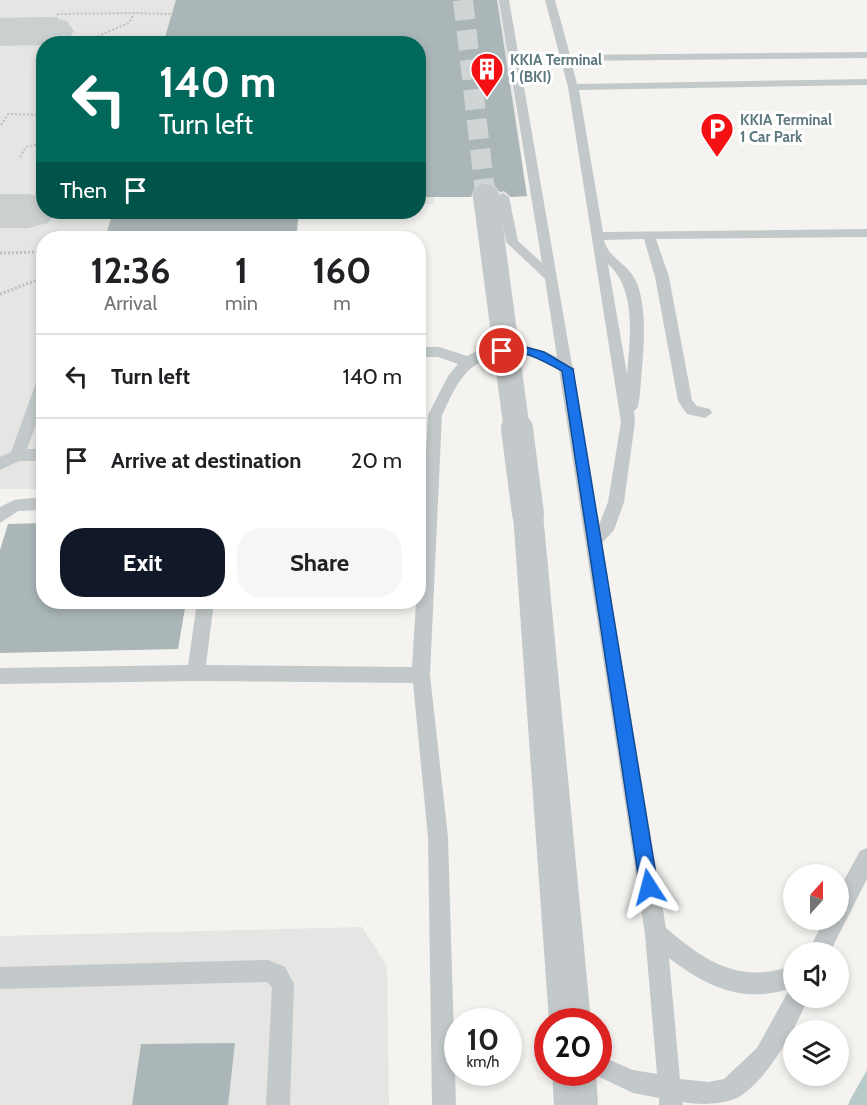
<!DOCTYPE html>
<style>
:root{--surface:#fff;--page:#f6f6f6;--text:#202124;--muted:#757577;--line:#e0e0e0;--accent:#111827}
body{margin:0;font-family:Cabin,sans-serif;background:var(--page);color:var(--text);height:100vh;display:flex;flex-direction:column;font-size:22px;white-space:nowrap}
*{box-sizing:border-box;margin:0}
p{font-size:20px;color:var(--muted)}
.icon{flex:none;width:33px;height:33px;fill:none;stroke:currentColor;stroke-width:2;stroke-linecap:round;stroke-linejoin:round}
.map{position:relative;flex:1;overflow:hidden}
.details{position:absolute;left:36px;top:231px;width:390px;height:378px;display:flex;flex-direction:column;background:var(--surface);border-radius:24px;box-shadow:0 3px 9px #0003}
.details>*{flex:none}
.hud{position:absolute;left:36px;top:36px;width:390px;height:183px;border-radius:24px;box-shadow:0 3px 9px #0003;background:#00695c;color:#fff;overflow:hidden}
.needle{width:39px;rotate:21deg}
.tools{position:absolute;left:783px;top:864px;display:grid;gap:12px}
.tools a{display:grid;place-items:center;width:66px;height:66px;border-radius:50%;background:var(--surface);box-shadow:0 3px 9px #0003;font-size:30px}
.speed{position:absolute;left:444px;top:1008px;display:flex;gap:12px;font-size:30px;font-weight:700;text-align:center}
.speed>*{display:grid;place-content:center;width:78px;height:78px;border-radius:50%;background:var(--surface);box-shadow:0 3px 9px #0003;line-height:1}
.speed small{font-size:15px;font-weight:400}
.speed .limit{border:9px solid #d22;background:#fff;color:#111}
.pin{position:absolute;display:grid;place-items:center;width:51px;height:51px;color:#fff;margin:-26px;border:3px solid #fff;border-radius:50%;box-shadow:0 2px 6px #0007}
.me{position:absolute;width:66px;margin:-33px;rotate:351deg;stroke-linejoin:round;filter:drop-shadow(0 0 4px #0008)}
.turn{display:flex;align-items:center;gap:21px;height:126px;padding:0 24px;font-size:27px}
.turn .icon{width:78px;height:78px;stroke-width:2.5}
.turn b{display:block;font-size:42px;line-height:51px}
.then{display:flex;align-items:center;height:57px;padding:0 24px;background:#0003;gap:12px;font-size:22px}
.eta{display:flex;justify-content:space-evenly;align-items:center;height:102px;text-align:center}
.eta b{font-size:36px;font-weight:800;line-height:42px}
.action{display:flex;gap:12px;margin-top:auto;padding:12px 24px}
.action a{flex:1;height:69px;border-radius:24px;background:var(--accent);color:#fff;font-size:24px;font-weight:800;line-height:69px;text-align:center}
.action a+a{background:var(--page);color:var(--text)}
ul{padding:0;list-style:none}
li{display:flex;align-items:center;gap:18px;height:84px;padding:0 24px;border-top:2px solid var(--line)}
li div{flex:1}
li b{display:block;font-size:22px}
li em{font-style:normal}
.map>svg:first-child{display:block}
.built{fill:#e5e5e3}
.water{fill:#b6caca}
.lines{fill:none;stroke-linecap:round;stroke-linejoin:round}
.taxiway{fill:#cbcfcf;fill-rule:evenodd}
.building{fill:#aab6b8}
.street-tunnel-far1{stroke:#cfd4d4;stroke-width:20;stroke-dasharray:20 10;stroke-linecap:butt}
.street-tunnel{stroke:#cfd4d4;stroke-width:26;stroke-dasharray:26 13;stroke-linecap:butt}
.path-far1{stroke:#bec1c2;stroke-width:2;stroke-dasharray:2 2;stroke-linecap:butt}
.path{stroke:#bec1c2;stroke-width:3;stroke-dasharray:2 2;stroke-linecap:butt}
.lane{fill:#c3c9ca;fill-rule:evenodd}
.street{fill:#c3c9ca;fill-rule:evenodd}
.street-bridge-far1{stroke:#c3c9ca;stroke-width:26}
.street-bridge{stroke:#c3c9ca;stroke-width:32}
.route{fill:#1a73e8;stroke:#114b97;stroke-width:1.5}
.labels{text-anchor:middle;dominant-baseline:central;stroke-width:6;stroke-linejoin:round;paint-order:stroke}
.far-poi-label{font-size:15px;font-weight:bold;fill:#5c787e;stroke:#fff;text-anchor:start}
</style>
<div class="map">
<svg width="867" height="1105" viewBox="0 0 867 1105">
<rect width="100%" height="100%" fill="#f5f3f0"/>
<!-- built -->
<g class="built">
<polygon points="0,0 501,0 527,197 434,197 434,204 419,204 418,44 44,44 44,212 397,213 299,214 296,238 44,238 43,489 0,489"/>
<polygon points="362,927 387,966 389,1105 0,1105 0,936"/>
</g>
<!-- water -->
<polygon class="water" points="867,1070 867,1105 848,1105 850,1100"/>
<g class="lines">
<!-- taxiway -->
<g class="taxiway">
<polygon points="51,17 67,21 74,31 67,41 44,45 0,46 0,18"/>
<polygon points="0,194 28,194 44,198 44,212 56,212 48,223 28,228 0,228"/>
</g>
</g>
<!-- building -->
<g class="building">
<polygon points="176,0 497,0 527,196 511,197 504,191 500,192 492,183 485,182 476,186 471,197 418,197 418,44 163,44"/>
<polygon points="113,212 299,212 296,238 105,238"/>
<polygon points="44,523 44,602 186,602 178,649 0,653 0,550 8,524"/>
<polygon points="235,1043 228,1105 132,1105 141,1044"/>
</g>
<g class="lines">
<!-- street-tunnel-far1 -->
<polyline class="street-tunnel-far1" points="463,0 485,192"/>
<!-- street-tunnel -->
<polyline class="street-tunnel" points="485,190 486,197"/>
<!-- path-far1 -->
<g class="path-far1">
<polyline points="56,19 58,14 134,13"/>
<polyline points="79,44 129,23 134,13 171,14"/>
<polyline points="1,125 8,114 44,115"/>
<polyline points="20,157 26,147 44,143"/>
</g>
<!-- path -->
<g class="path">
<polyline points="0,253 44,252"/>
<polyline points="0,294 40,279 44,270"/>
</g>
<!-- lane -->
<g class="lane">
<path d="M499,0H509L572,365L575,369L573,372L599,525L608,502L621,422L568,87L545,0H555L570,55L867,52V58L571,61L577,84L867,79V85L579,90L603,232L867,229V237L656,239L669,277L692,400L697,406L710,409L712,413L705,418L687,414L678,401L655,277L644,239L604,240C607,256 627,264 635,279C650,308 642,363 640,394L638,407L634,411L635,422L624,502L614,530L602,543L666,928C706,962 740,985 794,965V987C746,1005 708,988 669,958L680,1079L708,1082L724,1079L757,1048L789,990L794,988V998H808C795,1030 767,1081 737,1098C720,1105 700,1105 682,1102L683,1105H659V1098L633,1093L589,1072H598V1055L633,1070L657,1074L645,934L559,370C551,366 542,360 534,357C508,350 478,356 462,378C454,388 448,403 442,415L430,675L448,837L456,1105H432L428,837L413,683L196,681L0,684V668L188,665L197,602H214L206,665L412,667L416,602H418L428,415L448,376L458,364L438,357H418V347H439L467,356C493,341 530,343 557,357L545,279L506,242L497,197L503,193L509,197L518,241L542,263ZM608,264C637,290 630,338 627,374Z"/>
<polygon points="44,375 44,402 27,449 44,449 44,461 19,461 0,470 0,457 11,452 37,380"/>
<polygon points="31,498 44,498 44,510 18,511 0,523 0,507 14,500"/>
<polygon points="867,848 867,879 830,952 808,952 824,920 838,920 838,891 860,851"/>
<polygon points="268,960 285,967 294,984 290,1105 266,1105 272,987 267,982 0,989 0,967"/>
</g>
<!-- street -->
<g class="street">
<polygon points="528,502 539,506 543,514 591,1022 549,1022 513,514 517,506"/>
<polygon points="552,1072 596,1072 598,1105 554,1105"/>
</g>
<!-- street-bridge-far1 -->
<polyline class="street-bridge-far1" points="486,197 517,431"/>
<!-- street-bridge -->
<polyline class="street-bridge" points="517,429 528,514"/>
</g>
<!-- route -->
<path class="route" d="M522,346L544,352L573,369L658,887L655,893L649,896L643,893L640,887L562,371C550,365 538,357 525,354C515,352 504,358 496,351L502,347Z"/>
<!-- icons -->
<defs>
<symbol id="building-pin" viewBox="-11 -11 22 30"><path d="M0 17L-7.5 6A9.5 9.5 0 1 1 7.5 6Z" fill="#f51013" stroke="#fff"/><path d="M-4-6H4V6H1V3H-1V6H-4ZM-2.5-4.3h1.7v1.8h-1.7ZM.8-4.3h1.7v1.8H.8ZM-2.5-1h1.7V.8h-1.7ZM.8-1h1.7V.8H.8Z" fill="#fff"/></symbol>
<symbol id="parking-pin" viewBox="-11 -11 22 30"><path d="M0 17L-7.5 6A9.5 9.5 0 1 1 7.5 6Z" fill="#f51013" stroke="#fff"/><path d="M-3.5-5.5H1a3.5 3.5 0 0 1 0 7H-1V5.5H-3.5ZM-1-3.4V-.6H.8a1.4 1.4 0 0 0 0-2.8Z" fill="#fff"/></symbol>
</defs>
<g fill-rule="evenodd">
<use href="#building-pin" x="468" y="50" width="38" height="52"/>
<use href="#parking-pin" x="698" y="110" width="38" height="52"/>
</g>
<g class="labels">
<!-- far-poi labels -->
<g class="far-poi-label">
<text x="510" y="60">KKIA Terminal<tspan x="510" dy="17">1 (BKI)</tspan></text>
<text x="740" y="120">KKIA Terminal<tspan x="740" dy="17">1 Car Park</tspan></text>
</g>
</g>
</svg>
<div class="tools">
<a><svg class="needle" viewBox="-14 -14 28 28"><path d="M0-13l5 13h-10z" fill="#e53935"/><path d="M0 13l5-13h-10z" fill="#757577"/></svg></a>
<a><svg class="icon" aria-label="sound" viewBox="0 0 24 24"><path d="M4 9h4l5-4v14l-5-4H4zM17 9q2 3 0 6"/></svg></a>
<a><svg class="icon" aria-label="layers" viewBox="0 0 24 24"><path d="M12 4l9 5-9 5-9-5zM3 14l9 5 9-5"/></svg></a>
</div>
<div class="speed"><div>10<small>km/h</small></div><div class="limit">20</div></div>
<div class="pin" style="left:502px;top:351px;background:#d93025"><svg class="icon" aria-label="arrive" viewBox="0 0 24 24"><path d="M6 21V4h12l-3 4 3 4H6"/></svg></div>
<svg class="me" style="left:649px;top:887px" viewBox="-20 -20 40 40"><path d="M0-17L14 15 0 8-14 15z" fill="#1a73e8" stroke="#fff" stroke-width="4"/></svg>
<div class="hud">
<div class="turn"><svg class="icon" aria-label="left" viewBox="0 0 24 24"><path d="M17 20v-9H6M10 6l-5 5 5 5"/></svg><div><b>140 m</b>Turn left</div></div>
<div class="then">Then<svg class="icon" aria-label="arrive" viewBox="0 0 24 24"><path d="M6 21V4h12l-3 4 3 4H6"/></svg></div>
</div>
<section class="details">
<div class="eta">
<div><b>12:36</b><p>Arrival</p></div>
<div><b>1</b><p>min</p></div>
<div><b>160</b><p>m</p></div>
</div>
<ul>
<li><svg class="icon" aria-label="left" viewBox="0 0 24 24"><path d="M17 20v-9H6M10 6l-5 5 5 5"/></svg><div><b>Turn left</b></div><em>140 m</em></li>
<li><svg class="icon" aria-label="arrive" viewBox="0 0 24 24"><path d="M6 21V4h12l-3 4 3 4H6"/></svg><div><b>Arrive at destination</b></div><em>20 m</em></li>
</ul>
<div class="action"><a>Exit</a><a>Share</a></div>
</section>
</div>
